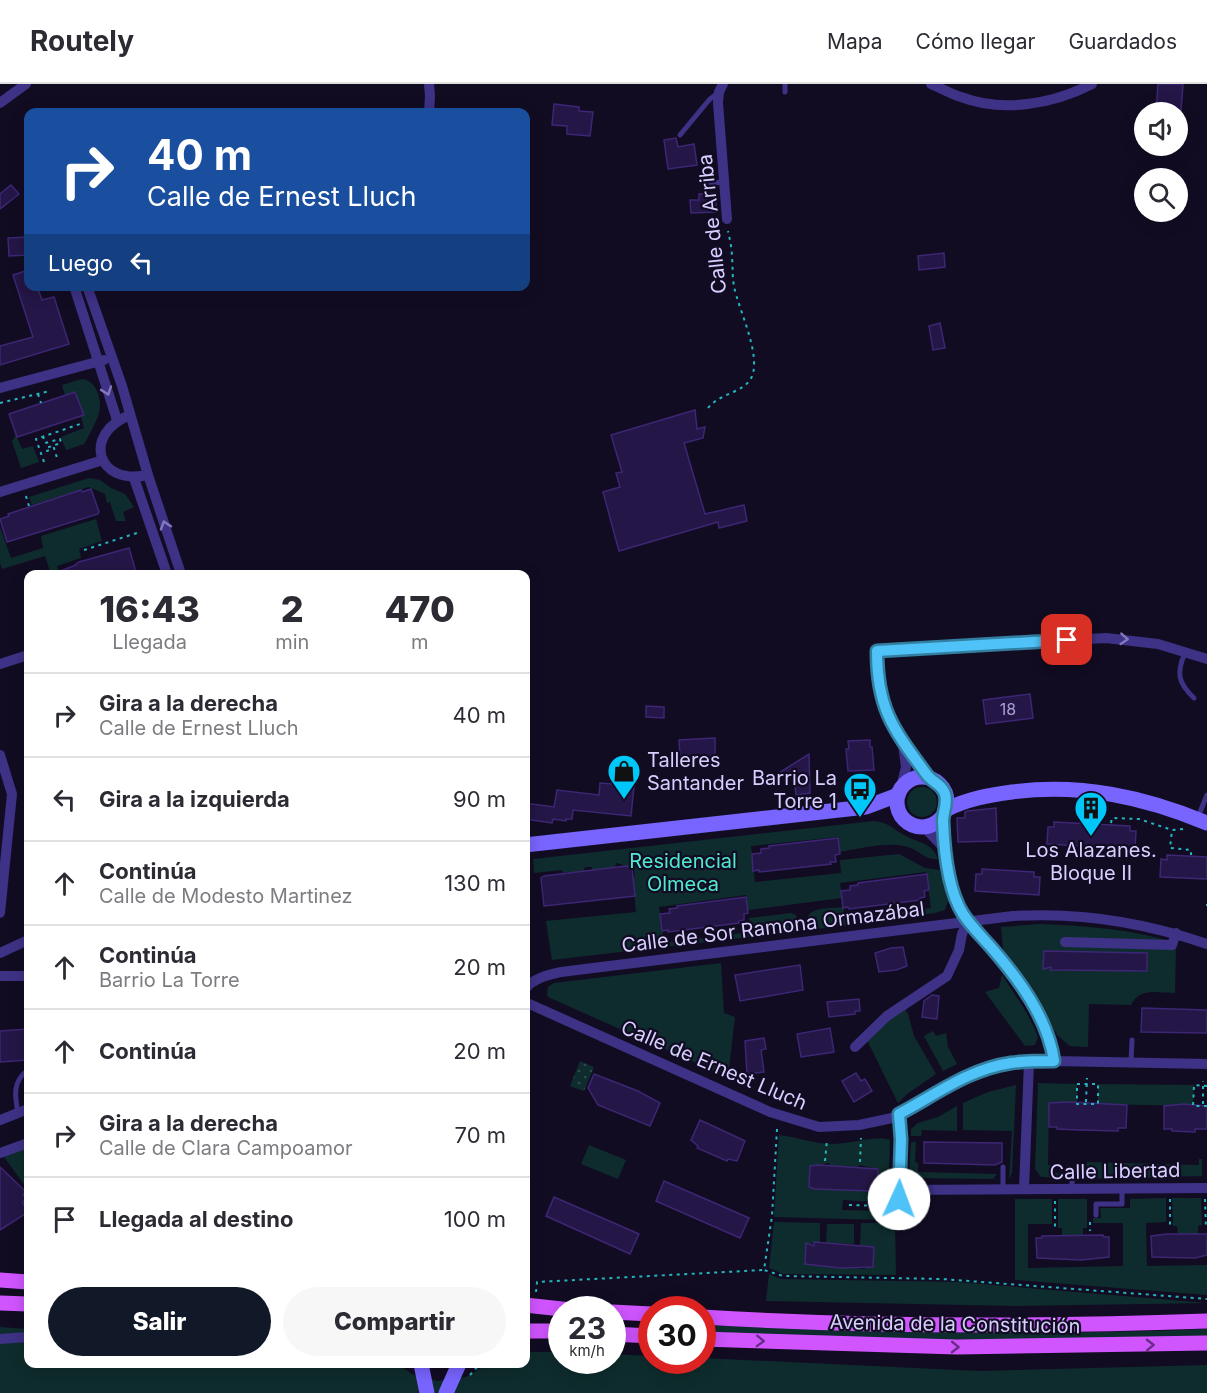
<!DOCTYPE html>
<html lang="es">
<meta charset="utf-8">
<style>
:root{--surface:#fff;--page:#f7f7f7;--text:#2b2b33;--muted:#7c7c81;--line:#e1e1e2;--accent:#111827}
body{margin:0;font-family:Inter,sans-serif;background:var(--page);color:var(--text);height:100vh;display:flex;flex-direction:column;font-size:22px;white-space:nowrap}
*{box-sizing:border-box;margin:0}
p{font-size:20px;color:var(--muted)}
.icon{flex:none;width:33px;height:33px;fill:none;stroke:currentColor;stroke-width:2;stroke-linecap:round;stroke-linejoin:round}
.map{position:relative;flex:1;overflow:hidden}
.drawer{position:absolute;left:24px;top:486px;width:506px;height:798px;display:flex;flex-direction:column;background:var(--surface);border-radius:12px;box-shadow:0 3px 15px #0003}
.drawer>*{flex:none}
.top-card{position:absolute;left:24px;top:24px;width:506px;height:183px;border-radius:12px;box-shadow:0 3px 15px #0003;background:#1a4fa0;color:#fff;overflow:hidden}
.buttons{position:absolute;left:1134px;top:18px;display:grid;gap:12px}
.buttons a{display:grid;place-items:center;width:54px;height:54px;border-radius:50%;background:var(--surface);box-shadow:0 3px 15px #0003;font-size:30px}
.speed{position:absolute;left:548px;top:1212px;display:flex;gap:12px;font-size:30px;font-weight:700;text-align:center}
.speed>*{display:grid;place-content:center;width:78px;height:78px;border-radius:50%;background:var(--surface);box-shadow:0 3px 15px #0003;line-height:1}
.speed small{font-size:15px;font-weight:400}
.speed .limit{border:9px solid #d22;background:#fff;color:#111}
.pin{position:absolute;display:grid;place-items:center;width:51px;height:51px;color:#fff;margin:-26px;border-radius:12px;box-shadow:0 3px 9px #0006}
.me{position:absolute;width:66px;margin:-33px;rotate:2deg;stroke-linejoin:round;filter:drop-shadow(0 0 4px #0008)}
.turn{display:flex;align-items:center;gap:21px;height:126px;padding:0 24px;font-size:27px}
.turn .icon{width:78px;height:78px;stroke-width:2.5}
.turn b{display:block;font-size:42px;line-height:51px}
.then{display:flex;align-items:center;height:57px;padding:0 24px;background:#0003;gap:12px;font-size:22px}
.eta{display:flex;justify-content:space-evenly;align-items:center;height:102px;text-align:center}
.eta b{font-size:36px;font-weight:800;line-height:42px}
.action{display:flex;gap:12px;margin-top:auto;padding:12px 24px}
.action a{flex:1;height:69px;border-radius:36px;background:var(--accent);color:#fff;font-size:24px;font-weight:800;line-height:69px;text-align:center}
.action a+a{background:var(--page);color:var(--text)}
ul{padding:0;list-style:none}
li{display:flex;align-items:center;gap:18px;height:84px;padding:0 24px;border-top:2px solid var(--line)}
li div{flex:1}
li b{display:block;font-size:22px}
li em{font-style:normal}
header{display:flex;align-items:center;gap:36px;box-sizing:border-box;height:84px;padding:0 30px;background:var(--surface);border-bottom:2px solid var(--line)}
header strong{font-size:28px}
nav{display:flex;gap:33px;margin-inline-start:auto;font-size:21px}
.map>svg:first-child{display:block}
.green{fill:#0e2c2d}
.park{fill:url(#park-dots)}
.building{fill:#241646;stroke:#3d2674;stroke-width:1.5}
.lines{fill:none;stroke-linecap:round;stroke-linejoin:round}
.path{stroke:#23b7bd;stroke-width:2;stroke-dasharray:3 4.5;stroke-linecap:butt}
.lane{stroke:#3e3286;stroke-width:5}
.street{stroke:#3e3286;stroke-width:10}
.secondary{stroke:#7865ff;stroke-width:15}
.primary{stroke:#d055ff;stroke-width:15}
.oneway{stroke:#8378bc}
.oneway2{stroke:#672d86}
.route-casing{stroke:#337fa1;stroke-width:15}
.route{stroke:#4fc3f7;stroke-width:10}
.labels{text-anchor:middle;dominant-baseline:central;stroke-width:4.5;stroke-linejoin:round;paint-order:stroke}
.number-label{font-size:16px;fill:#aba0d1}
.street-label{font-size:20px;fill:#d8ceff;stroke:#120c23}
.poi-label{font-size:20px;fill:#d8ceff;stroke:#120c23;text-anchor:start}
.park-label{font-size:20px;fill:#4fe9d2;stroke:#120c23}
</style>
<header>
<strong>Routely</strong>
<nav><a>Mapa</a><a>Cómo llegar</a><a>Guardados</a></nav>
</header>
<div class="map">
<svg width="1207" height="1309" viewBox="0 0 1207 1309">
<defs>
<pattern id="park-dots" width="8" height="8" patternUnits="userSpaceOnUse" patternTransform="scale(1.5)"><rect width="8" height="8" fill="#0e2c2d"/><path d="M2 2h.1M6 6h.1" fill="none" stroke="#30494c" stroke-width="1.8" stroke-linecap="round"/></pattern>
</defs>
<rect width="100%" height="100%" fill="#120c23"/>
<!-- green -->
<g class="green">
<path d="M82,295C96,296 103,316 99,329C97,336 88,354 84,360L66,366L61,353L84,344L81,332L83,331L75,308L65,311L62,301Z"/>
<polygon points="16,351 22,365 33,362 39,378 21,384 12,357"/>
<polygon points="89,394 100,396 111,404 125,410 134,423 123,428 126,437 116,437 110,418 107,419 105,410 89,403 32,421 29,413"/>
<polygon points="96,435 102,457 79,465 81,474 57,482 60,490 51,490 45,472 2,485 0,479 0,443 11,474 43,464 41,452"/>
<circle cx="922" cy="718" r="15"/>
<path d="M874,737C888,738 893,745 904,751C918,759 932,758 938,775C926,777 919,766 908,763C887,757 860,765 839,768L838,753L751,762L755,798L841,789L840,776L899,770L925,784L940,786L948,816L945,826L935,829L810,846L808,832C815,822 832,825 843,823L845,835L931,824L926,788L840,799L842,814L748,826L746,811L659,823L664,859L750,848L749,834L791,829L796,831L800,847L552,876L546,837L636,828L633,793H635L634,784L616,779L615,784L599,788L598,785H594L592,788V783H585L583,790L569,791V788H564L563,791L562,786L534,789L533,775Z"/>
<path d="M1040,840C1086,842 1132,845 1176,859L1175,909C1159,909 1139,903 1131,921L1089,920L1088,963L1070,962L1057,951L1036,912L1003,865L1001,843Z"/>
<polygon points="721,879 724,929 735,933 728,993 550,914 547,911 548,903 554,899"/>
<path d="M1002,891C1015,911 1030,931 1038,953L1035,961L1025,962L985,908L999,904Z"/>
<polygon points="905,925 908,930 914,952 936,990 907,1010 898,1019 867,956 889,935"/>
<polygon points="933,947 936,952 946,949 948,963 957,980 943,987 924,952"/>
<polygon points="1038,999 1077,1000 1077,1020 1049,1020 1048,1081 1054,1081 1054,1089 1066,1090 1066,1094 1041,1093 1035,1085"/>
<polygon points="1098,1000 1194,1001 1193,1022 1098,1020"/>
<polygon points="1016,1001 1012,1089 1009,1095 1012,1047 963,1046 963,1019 988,1008"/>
<polygon points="957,1022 957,1047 922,1046 921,1052 911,1052 911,1045 918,1039 938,1033"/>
<path d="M779,1051C796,1053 812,1059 830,1060C848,1061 874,1051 890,1056L888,1107L877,1106L878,1085L859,1081L858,1083C849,1083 838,1082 830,1082L829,1079L810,1083L809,1103L855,1107L864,1105L865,1107L874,1106L873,1118L843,1116L842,1126L884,1127V1136L774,1133Z"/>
<polygon points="911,1058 916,1058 915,1078 918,1079 918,1088 997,1090 993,1095 911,1094 909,1091"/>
<polygon points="589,1061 626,1076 618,1095 581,1080"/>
<polygon points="28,1063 28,1106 2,1070"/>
<polygon points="1199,1075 1202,1075 1202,1092 1085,1095 1087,1078 1199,1081"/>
<polygon points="1166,1114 1166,1138 1146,1139 1147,1182 1207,1181 1207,1211 1015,1196 1015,1115 1052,1115 1052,1140 1028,1140 1028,1184 1123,1182 1123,1139 1093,1139 1093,1134 1101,1134 1100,1124 1130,1124 1130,1115"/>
<polygon points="1172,1114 1201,1114 1202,1141 1198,1142 1198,1150 1178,1150 1177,1142 1173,1142"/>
<polygon points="1058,1115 1087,1115 1087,1144 1083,1144 1083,1151 1062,1152 1062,1144 1058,1144"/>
<polygon points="774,1138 820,1139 820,1159 806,1160 805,1180 817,1182 817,1181 865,1185 866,1183 873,1183 874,1163 860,1161 861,1139 895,1139 896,1191 783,1190 769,1184"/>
<polygon points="827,1140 854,1140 854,1160 826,1159"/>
<polygon points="769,1190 781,1195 957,1198 1207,1219 1015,1222 766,1217"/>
<path d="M702,1241C870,1248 1039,1252 1207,1245V1252L982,1256L896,1255L702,1248Z"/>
<polygon points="0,1243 28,1245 28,1280 397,1280 414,1291 438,1297 466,1293 488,1280 525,1280 525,1268 561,1268 561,1276 612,1276 612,1270 651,1272 651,1276 702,1276 702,1274 979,1287 1207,1281 1207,1309 0,1309"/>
</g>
<!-- park -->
<polygon class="park" points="580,977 594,983 584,1007 570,1002"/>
<!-- building -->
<g class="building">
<polygon points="1158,0 1183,0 1181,28 1156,28"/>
<polygon points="554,20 579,23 579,27 593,28 590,52 567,50 567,42 552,41"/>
<polygon points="676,54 678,63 694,60 697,81 668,85 664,56"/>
<polygon points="11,101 19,110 0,125 0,110"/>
<polygon points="716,109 716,128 691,129 690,116 699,116 699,110"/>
<polygon points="28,153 28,171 9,172 8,154"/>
<polygon points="944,169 945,183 919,186 918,172"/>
<polygon points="28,186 28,202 37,202 42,216 54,213 69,260 0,281 0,262 33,253 13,191"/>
<polygon points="940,239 945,264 933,266 929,242"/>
<polygon points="75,308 84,331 17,353 9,330"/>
<polygon points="695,326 697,345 705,343 703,354 684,359 705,430 744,421 747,437 719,444 718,438 619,467 603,408 620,403 616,389 622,388 611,351"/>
<polygon points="91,405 99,428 98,430 7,458 0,435 9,432 8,430 81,406 82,408"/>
<polygon points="129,464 136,488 130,490 55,490 55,489 76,481 76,480 79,478"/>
<polygon points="1030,610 1033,634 986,640 983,616"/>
<polygon points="646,622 664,623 664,634 646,633"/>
<polygon points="715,654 715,673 680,673 679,656"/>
<polygon points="870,656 870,663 872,663 874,686 848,687 846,665 849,665 848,657"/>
<polygon points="809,670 810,709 796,711 794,691 771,694"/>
<polygon points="600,699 634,702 631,732 573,726 572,735 566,735 566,737 553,735 552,739 525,735 525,719 554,723 557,706 599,711"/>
<polygon points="996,724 997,757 958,758 957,734 965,734 965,728 968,727"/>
<polygon points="1054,738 1130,742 1130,747 1136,747 1135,765 1047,760 1048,743 1054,743"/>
<polygon points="838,754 840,770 835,771 836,778 830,778 831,780 759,788 759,786 753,787 752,770 761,769 761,765 769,764 769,762"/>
<polygon points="1167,771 1207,773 1207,795 1160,793 1161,775 1167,776"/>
<polygon points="626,782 632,784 635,812 544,822 541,794 544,792"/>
<polygon points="982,785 1034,788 1034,793 1040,793 1039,811 975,807 976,790 982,790"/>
<polygon points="927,790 929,806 924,807 925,813 920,814 920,816 849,825 848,823 843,824 841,807 850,806 850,802 858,801 858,799"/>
<polygon points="746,813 748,829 744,830 744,836 739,837 739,839 668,848 668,846 662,847 660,830 670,829 669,825 677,824 677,822"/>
<polygon points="903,863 907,882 896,886 879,888 875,869 891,864"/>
<polygon points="1044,867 1147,869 1147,887 1051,886 1051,883 1043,885"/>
<polygon points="800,881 803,906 740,917 735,891"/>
<polygon points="932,911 939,912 937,935 922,933 924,917"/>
<polygon points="859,915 860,927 855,927 855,930 829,933 827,918"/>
<polygon points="1142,924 1207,926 1207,949 1141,948"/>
<polygon points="830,944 834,968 801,973 797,950"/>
<polygon points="28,945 28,976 0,978 0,947"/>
<polygon points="764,954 766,965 761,966 764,988 747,990 745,957"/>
<polygon points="856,989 861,997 865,995 872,1007 854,1018 842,997"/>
<polygon points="594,990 638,1007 660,1019 650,1042 598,1021 588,1004"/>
<polygon points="1070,1018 1127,1021 1126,1044 1118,1044 1118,1047 1080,1046 1057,1045 1057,1043 1049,1043 1049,1019"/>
<polygon points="1184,1020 1207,1022 1207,1045 1195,1045 1195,1048 1172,1047 1172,1045 1164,1045 1164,1022"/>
<polygon points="700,1036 745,1057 737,1077 728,1075 727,1077 697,1064 698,1062 691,1056"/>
<polygon points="924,1058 1002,1059 1002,1078 995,1081 924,1079"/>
<polygon points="818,1081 878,1085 877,1106 870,1104 870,1107 815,1105 809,1103 810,1082"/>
<polygon points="0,1083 26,1108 23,1110 26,1116 22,1118 28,1128 0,1146"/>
<polygon points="664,1097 749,1134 740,1154 656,1117"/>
<polygon points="554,1113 639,1150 630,1170 546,1132"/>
<polygon points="1167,1150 1207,1150 1207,1171 1195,1174 1152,1173 1151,1152"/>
<polygon points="1103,1151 1104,1153 1109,1153 1109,1173 1081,1176 1037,1174 1036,1154 1042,1154 1042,1152"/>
<polygon points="814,1158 874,1163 873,1183 840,1184 805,1180 806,1159 814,1162"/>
</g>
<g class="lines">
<!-- path -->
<g class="path">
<polyline points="38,310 41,319"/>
<polyline points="0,319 50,307"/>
<path d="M708,324C719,310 741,309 750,296C764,275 738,225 734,202C732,192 733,184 732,174C732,165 730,156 728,147"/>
<polyline points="43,352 45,359 60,355 61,359 46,364 47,367 54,364 57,374"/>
<polyline points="44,378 36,355 83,339"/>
<polyline points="26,412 29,422"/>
<polyline points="84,466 140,448"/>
<polyline points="1111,739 1112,734 1139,735 1172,746"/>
<polyline points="1183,745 1172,746 1170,764 1191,766 1191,771"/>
<polyline points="1206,821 1207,821"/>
<rect x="1077" y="1000" width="21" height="20"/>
<polyline points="1207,1002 1194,1001 1193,1022 1207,1022"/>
<polyline points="1086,1018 1087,994"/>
<polyline points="1203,1020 1203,997"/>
<polyline points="777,1045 772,1132 764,1186 783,1192 942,1195 1207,1215"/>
<polyline points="825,1077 827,1056"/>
<polyline points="860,1078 861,1054"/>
<polyline points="877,1114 887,1114"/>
<polyline points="1170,1115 1170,1145"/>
<polyline points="1205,1115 1206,1145"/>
<polyline points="1055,1117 1055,1147"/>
<polyline points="849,1121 887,1122"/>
<polyline points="1090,1138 1090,1147"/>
<polyline points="536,1208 537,1198 763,1186"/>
<polyline points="470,1291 480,1280"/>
</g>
<!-- lane -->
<g class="lane">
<polyline points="785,8 785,0"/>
<polyline points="680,51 709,16 719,8"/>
<polyline points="711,100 725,97"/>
<path d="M1185,569C1176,589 1178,599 1194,614"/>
<polyline points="1198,733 1207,711"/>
<polyline points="27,892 28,911"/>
<polyline points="1131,978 1132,956"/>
<path d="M18,1029C15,1013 12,997 28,986"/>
<polyline points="1072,1104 1072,1089"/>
<polyline points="1003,1105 1003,1083"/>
<polyline points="1096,1131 1096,1120 1122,1120 1122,1105"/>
</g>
<!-- street -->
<g class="street">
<polyline points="723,0 719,8 718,19 727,135"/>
<path d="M931,0C941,4 951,10 961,13C1003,29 1053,20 1092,0"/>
<polyline points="0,19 26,0"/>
<polyline points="429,28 430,12 429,0"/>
<polyline points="74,202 117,336"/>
<path d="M87,202L122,302L148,391C96,402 82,350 130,331"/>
<polyline points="0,304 104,276"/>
<polyline points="148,391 181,490"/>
<polyline points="134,394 167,490"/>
<polyline points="0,408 103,376"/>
<polyline points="0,580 28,571"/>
<polyline points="0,671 12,710 0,829"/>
<path d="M929,694C918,677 904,662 894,644C879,621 877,594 877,567L1106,554L1158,560L1207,575"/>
<polyline points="901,704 906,683 903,660"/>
<path d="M943,731C944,763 946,801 963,830C971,843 983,853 992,865C1019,897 1048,935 1054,977"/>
<polyline points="924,743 944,764"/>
<polyline points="1065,858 1172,861 1176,849"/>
<polyline points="0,869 28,856"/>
<polyline points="0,892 28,892"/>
<path d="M525,905C534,894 548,891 561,888L1013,832C1079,828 1144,838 1207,860"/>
<polyline points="525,918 770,1028 819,1043 859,1041 892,1034 963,994 994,983 1012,979 1054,977 1207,980"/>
<polyline points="855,963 887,932 947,892 959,866 962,850 968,837"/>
<polyline points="0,1036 28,1025"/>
<polyline points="0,1069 28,1059"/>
<polyline points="1024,1105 1029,978"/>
<polyline points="900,1106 1207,1104"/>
<polyline points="898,1129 901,1055 899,1030"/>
<polyline points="0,1255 28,1253"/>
</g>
<!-- secondary -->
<g class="secondary">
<circle cx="922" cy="718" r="25"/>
<path d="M945,726C967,715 989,711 1012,708C1081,699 1144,713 1207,739"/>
<polyline points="525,761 866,723 898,711"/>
<polyline points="421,1280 427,1309"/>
<polyline points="446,1309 459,1280"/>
</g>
<!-- primary -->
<g class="primary">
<polyline points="0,1196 28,1198"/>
<polyline points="0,1219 28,1220"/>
<polyline points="525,1221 571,1226"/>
<polyline points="612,1228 651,1230"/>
<path d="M702,1233C870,1243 1039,1243 1207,1237"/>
<polyline points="525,1247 561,1247"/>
<polyline points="612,1250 651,1252"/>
<polyline points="702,1255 957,1263 1207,1259"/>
</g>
</g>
<!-- one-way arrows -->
<defs><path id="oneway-chevron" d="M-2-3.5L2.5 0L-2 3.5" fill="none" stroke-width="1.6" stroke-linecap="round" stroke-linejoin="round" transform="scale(1.5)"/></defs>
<g class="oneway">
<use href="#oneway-chevron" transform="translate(107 307) rotate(71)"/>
<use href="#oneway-chevron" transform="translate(165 441) rotate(-108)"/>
<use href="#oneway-chevron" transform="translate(1124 555) rotate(4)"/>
</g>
<g class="oneway2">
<use href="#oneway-chevron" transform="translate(760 1257) rotate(2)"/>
<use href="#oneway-chevron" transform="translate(1150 1261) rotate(-1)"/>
<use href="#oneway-chevron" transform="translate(955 1263) rotate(1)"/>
</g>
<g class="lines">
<defs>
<path id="route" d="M899,1115L901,1055L899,1030C935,1011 969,985 1011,979C1025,977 1039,977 1054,977C1048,934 1018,894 990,862C981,852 971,842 963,830C948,806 944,765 943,737C943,727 948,720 945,710C942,700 933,699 927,691C894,646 877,626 877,567L1067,556"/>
</defs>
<!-- route casing -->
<use href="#route" class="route-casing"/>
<!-- route -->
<use href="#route" class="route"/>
</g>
<!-- icons -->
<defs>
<symbol id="shop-pin" viewBox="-11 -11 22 30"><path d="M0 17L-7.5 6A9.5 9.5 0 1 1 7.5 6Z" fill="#00c7f9" stroke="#120c23"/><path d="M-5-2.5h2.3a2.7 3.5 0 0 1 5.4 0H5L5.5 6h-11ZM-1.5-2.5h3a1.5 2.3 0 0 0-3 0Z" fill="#111"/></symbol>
<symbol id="bus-pin" viewBox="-11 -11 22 30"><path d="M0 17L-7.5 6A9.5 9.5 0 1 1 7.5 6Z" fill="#00c7f9" stroke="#120c23"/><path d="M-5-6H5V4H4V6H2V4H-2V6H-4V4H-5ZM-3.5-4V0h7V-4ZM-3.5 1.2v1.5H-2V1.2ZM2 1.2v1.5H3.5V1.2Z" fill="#111"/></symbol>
<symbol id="building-pin" viewBox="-11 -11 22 30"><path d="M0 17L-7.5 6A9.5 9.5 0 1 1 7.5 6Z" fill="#00c7f9" stroke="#120c23"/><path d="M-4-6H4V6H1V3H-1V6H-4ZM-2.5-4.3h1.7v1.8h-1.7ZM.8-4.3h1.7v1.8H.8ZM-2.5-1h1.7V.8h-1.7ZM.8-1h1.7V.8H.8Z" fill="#111"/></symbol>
</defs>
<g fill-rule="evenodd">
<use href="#shop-pin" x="605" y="668" width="38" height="52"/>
<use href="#bus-pin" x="841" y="686" width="38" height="52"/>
<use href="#building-pin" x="1072" y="705" width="38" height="52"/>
</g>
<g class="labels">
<!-- number labels -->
<g class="number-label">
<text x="1008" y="625">18</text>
</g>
<!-- street labels -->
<g class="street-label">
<text transform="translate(712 140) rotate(-96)">Calle de Arriba</text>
<text transform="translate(773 843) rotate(-7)">Calle de Sor Ramona Ormazábal</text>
<text transform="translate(714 981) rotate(23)">Calle de Ernest Lluch</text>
<text transform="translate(1115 1087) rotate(-1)">Calle Libertad</text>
<text transform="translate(955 1240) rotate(1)">Avenida de la Constitución</text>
</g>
<!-- poi labels -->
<g class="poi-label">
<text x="647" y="676">Talleres<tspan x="647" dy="23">Santander</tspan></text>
<text x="837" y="694" text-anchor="end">Barrio La<tspan x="837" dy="23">Torre 1</tspan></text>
<text x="1091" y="766" text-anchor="middle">Los Alazanes.<tspan x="1091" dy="23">Bloque II</tspan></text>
</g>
<!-- park labels -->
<g class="park-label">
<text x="683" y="777">Residencial<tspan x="683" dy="23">Olmeca</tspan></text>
</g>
</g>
</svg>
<div class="buttons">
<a><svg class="icon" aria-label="sound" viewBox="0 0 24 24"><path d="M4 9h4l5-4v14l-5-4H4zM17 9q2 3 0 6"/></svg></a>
<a><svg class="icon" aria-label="search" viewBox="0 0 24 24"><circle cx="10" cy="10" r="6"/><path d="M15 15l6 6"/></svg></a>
</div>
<div class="speed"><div>23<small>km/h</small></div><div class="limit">30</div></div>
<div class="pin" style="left:1067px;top:556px;background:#d93025"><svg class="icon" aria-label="arrive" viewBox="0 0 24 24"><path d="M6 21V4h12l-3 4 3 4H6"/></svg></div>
<svg class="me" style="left:899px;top:1115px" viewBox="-20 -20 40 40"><circle r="19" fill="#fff"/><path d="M0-13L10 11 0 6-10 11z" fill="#4fc3f7"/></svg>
<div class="top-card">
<div class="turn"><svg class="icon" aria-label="right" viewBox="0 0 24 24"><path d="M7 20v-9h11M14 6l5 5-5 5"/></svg><div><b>40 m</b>Calle de Ernest Lluch</div></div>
<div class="then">Luego<svg class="icon" aria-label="left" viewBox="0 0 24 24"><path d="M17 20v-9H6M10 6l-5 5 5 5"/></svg></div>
</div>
<section class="drawer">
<div class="eta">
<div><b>16:43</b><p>Llegada</p></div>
<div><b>2</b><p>min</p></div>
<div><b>470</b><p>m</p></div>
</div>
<ul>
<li><svg class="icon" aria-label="right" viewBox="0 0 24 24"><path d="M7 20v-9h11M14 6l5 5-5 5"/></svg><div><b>Gira a la derecha</b><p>Calle de Ernest Lluch</p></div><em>40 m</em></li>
<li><svg class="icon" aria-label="left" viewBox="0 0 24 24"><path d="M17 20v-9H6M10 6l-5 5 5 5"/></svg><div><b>Gira a la izquierda</b></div><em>90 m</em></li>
<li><svg class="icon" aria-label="ahead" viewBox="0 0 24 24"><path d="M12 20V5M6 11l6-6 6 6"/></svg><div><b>Continúa</b><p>Calle de Modesto Martinez</p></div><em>130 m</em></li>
<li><svg class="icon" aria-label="ahead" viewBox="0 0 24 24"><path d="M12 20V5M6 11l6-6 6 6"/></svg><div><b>Continúa</b><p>Barrio La Torre</p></div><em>20 m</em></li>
<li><svg class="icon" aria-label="ahead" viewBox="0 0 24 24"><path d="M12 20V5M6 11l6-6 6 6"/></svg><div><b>Continúa</b></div><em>20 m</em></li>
<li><svg class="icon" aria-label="right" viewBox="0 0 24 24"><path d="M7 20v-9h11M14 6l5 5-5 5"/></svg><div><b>Gira a la derecha</b><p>Calle de Clara Campoamor</p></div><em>70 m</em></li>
<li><svg class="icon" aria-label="arrive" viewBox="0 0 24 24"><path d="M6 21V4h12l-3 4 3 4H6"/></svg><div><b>Llegada al destino</b></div><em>100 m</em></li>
</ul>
<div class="action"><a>Salir</a><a>Compartir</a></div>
</section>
</div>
